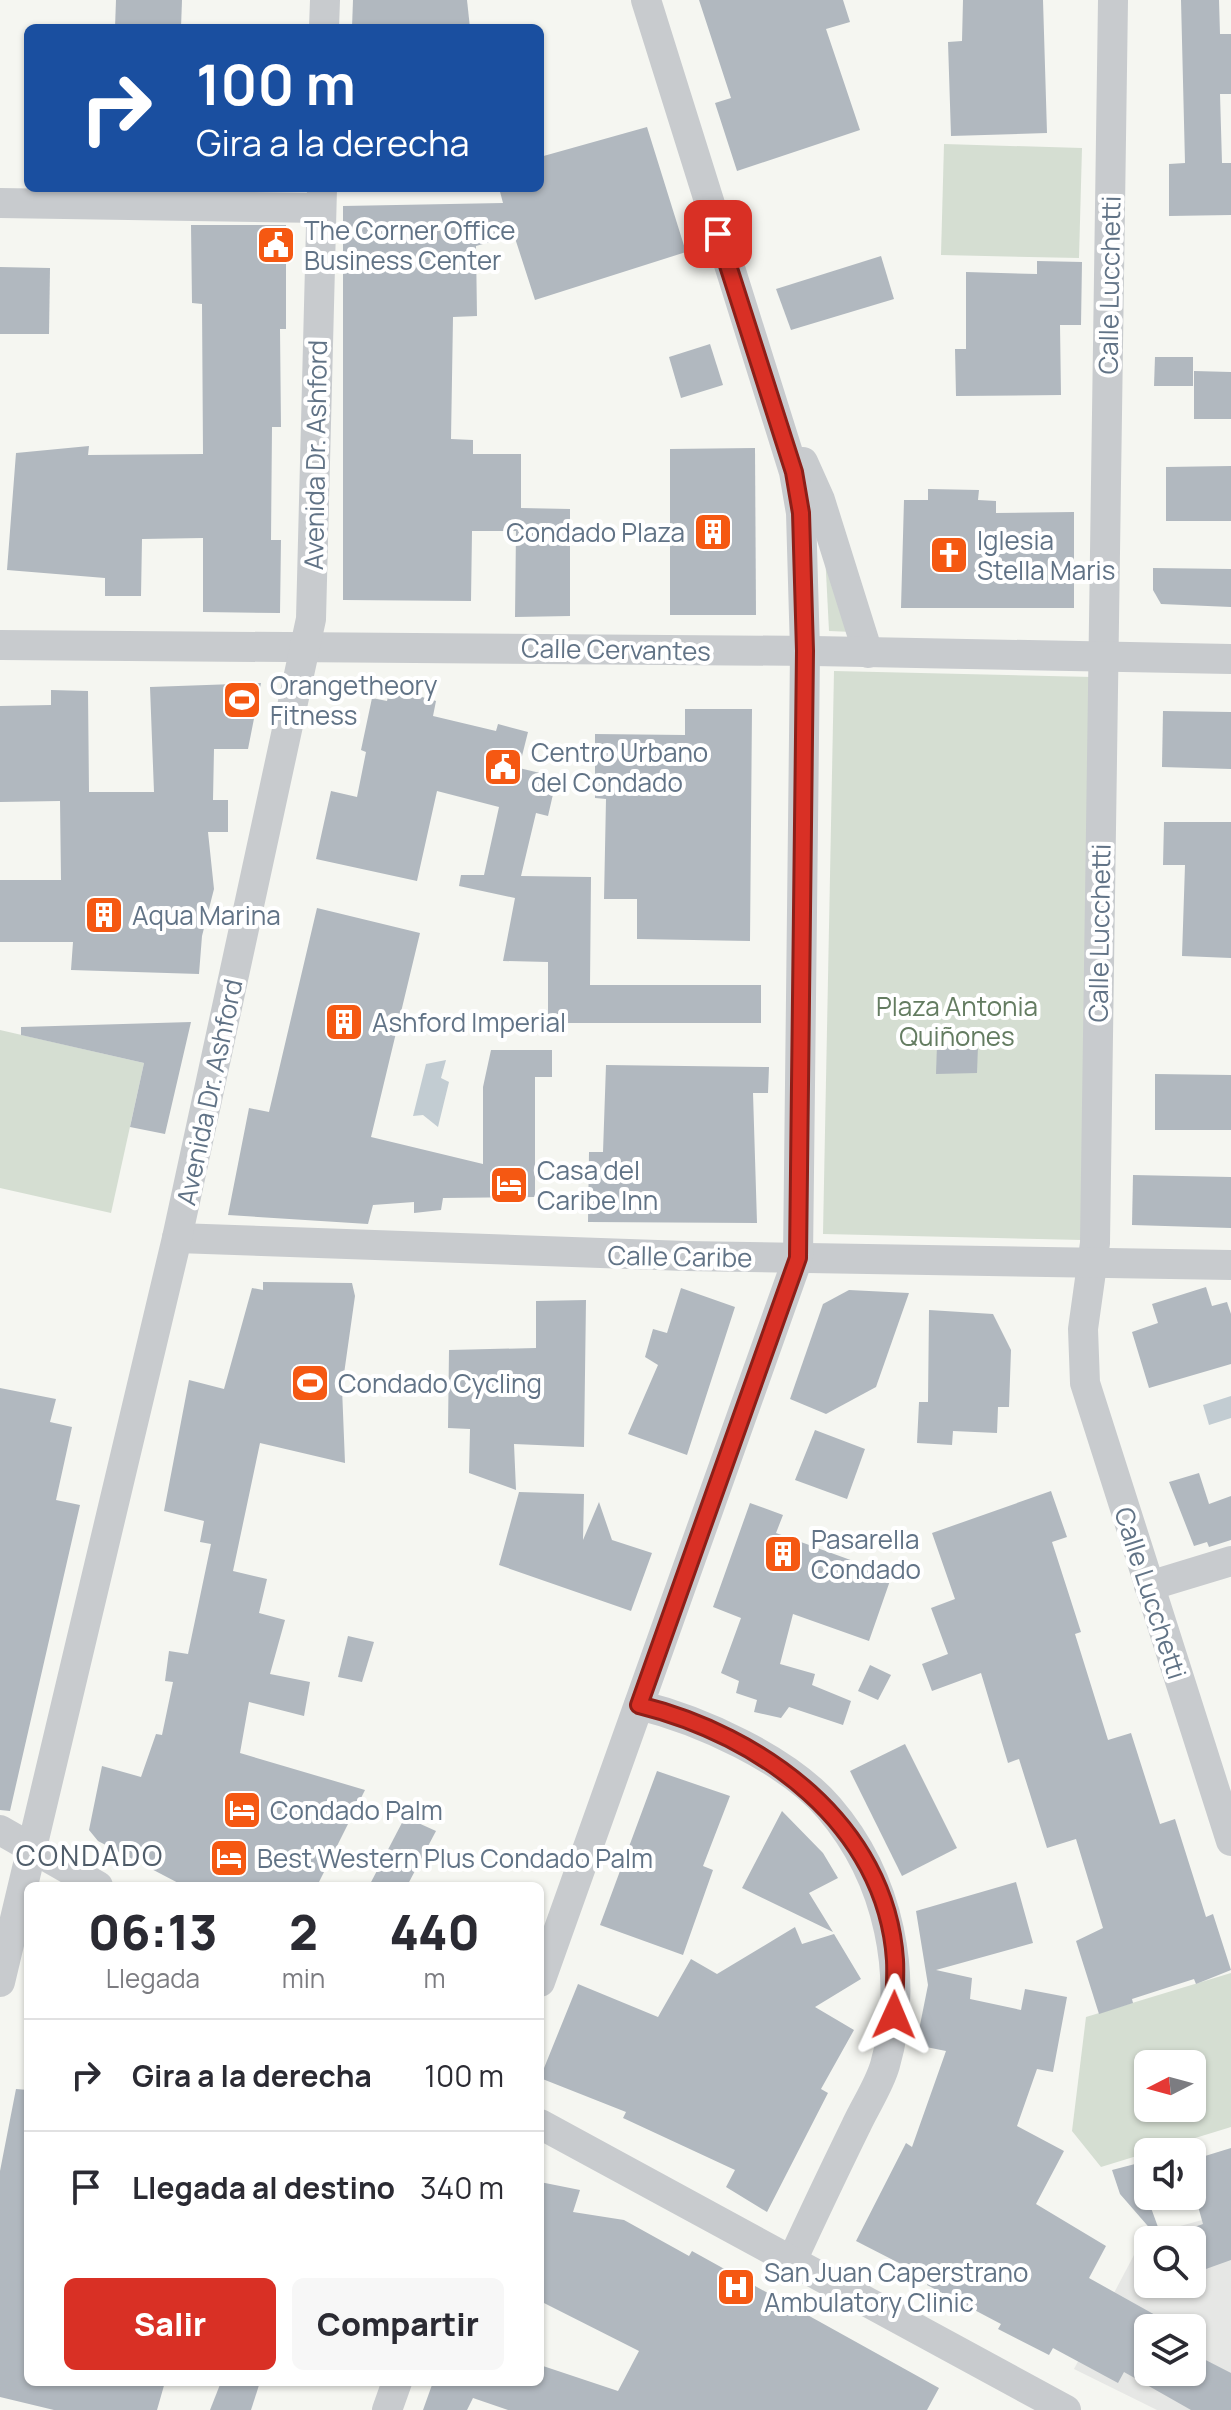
<!DOCTYPE html>
<html lang="es">
<meta charset="utf-8">
<style>
:root{--surface:#fff;--page:#f7f7f7;--text:#2b2b33;--muted:#7c7c81;--line:#e1e1e2;--accent:#d93025}
body{margin:0;font-family:Manrope,sans-serif;background:var(--page);color:var(--text);height:100vh;display:flex;flex-direction:column;font-size:30px;white-space:nowrap}
*{box-sizing:border-box;margin:0}
p{font-size:26px;color:var(--muted)}
.icon{flex:none;width:44px;height:44px;fill:none;stroke:currentColor;stroke-width:2;stroke-linecap:round;stroke-linejoin:round}
.map{position:relative;flex:1;overflow:hidden}
.drawer{position:absolute;left:24px;top:1882px;width:520px;height:504px;display:flex;flex-direction:column;background:var(--surface);border-radius:12px;box-shadow:0 2px 6px #0004}
.drawer>*{flex:none}
.top-card{position:absolute;left:24px;top:24px;width:520px;height:168px;border-radius:12px;box-shadow:0 2px 6px #0004;background:#1a4fa0;color:#fff;overflow:hidden}
.needle{width:52px;rotate:264deg}
.controls{position:absolute;left:1134px;top:2050px;display:grid;gap:16px}
.controls a{display:grid;place-items:center;width:72px;height:72px;border-radius:12px;background:var(--surface);box-shadow:0 2px 6px #0004;font-size:40px}
.pin{position:absolute;display:grid;place-items:center;width:68px;height:68px;color:#fff;margin:-34px;border-radius:16px;box-shadow:0 4px 12px #0006}
.me{position:absolute;width:88px;margin:-44px;rotate:1deg;stroke-linejoin:round;filter:drop-shadow(0 0 6px #0008)}
.turn{display:flex;align-items:center;gap:28px;height:168px;padding:0 40px;font-size:36px}
.turn .icon{width:104px;height:104px;stroke-width:2.5}
.turn b{display:block;font-size:56px;line-height:68px}
.eta{display:flex;justify-content:space-evenly;align-items:center;height:136px;text-align:center}
.eta b{font-size:48px;font-weight:800;line-height:56px}
.action{display:flex;gap:16px;margin-top:auto;padding:16px 40px}
.action a{flex:1;height:92px;border-radius:12px;background:var(--accent);color:#fff;font-size:32px;font-weight:800;line-height:92px;text-align:center}
.action a+a{background:var(--page);color:var(--text)}
ul{padding:0;list-style:none}
li{display:flex;align-items:center;gap:24px;height:112px;padding:0 40px;border-top:2px solid var(--line)}
li div{flex:1}
li b{display:block;font-size:30px}
li em{font-style:normal}
.map>svg:first-child{display:block}
.built{fill:#e6e7e5;fill-rule:evenodd}
.green{fill:#d5ded2;fill-rule:evenodd}
.water{fill:#c2ccd2}
.building{fill:#b1b8bf}
.lines{fill:none;stroke-linecap:round;stroke-linejoin:round}
.minor{stroke:#c8cbce;stroke-width:30}
.route-casing{stroke:#8d1f18;stroke-width:20}
.route{stroke:#d93025;stroke-width:14}
.labels{text-anchor:middle;dominant-baseline:central;stroke-width:8;stroke-linejoin:round;paint-order:stroke}
.poi-label{font-size:26px;fill:#617386;stroke:#fff;text-anchor:start}
.street-label{font-size:26px;fill:#617386;stroke:#fff}
.park-label{font-size:26px;fill:#647c61;stroke:#fff}
.neighbourhood-label{font-size:28px;letter-spacing:2px;fill:#505d6a;stroke:#fff}
</style>
<div class="map">
<svg width="1231" height="2410" viewBox="0 0 1231 2410">
<rect width="100%" height="100%" fill="#f5f6f1"/>
<!-- built -->
<path class="built" d="M1231,2212V2410H1157L1074,2369L1144,2236ZM1148,2240H1192V2284H1148ZM1148,2328H1192V2372H1148Z"/>
<!-- green -->
<g class="green">
<polygon points="944,144 1082,148 1079,258 941,255"/>
<polygon points="824,533 853,632 829,631"/>
<polygon points="834,671 1093,677 1082,1240 823,1234"/>
<polygon points="0,1030 144,1063 111,1213 0,1188"/>
<path d="M1231,1973V2127L1101,2167L1072,2131L1086,2017ZM1148,2064H1192V2108H1148Z"/>
</g>
<!-- water -->
<g class="water">
<polygon points="446,1060 441,1078 449,1082 438,1127 423,1115 413,1116 426,1064"/>
<polygon points="1231,1396 1231,1418 1209,1425 1203,1405"/>
</g>
<!-- building -->
<g class="building">
<polygon points="116,0 182,0 181,28 115,28"/>
<polygon points="353,0 467,0 470,28 352,28"/>
<polygon points="699,0 843,0 850,22 826,29 860,130 737,171 715,103 731,98"/>
<polygon points="963,0 1043,0 1047,133 951,136 948,42 962,41"/>
<polygon points="1181,0 1219,0 1220,34 1231,34 1231,94 1220,94 1222,163 1231,163 1231,215 1169,216 1169,164 1185,163"/>
<polygon points="647,127 686,252 535,300 514,235 476,246 477,316 453,317 451,439 473,440 473,454 521,454 521,508 570,509 570,616 515,617 516,531 472,531 471,601 343,600 343,206 503,203 499,188 540,188 540,157"/>
<polygon points="191,225 286,225 286,329 280,329 281,427 272,427 271,540 281,540 280,613 203,612 203,538 142,539 141,596 105,596 105,578 7,570 16,453 89,446 88,455 203,454 202,304 192,303"/>
<polygon points="881,256 894,299 791,330 776,289"/>
<polygon points="1037,261 1082,262 1081,325 1060,325 1061,395 956,396 955,349 966,349 966,272 1037,274"/>
<polygon points="0,267 50,268 49,334 0,334"/>
<polygon points="710,344 723,385 681,398 669,357"/>
<polygon points="1155,357 1193,357 1193,386 1154,386"/>
<polygon points="1194,371 1231,372 1231,419 1194,419"/>
<polygon points="755,448 756,615 670,615 670,449"/>
<polygon points="1231,466 1231,521 1166,521 1166,467"/>
<polygon points="928,489 979,490 978,500 996,501 996,513 1074,512 1074,608 901,608 904,500 928,500"/>
<polygon points="1153,568 1231,569 1231,607 1161,604 1153,590"/>
<polygon points="261,683 248,749 214,749 213,800 228,800 228,832 208,832 214,889 202,936 199,974 71,970 73,942 0,942 0,880 61,880 60,801 0,802 0,706 51,705 51,690 88,691 89,792 154,792 150,687"/>
<polygon points="390,688 436,701 433,716 496,731 498,724 528,732 519,768 557,777 548,816 536,813 521,876 591,877 590,985 761,985 761,1023 548,1023 548,962 503,961 515,898 459,886 461,875 484,875 499,807 437,791 417,881 316,859 331,791 357,797 366,752 361,750 372,698 387,701"/>
<polygon points="685,709 752,709 750,941 637,939 637,899 604,899 606,799 595,798 595,734 685,735"/>
<polygon points="1163,711 1231,712 1231,769 1162,767"/>
<polygon points="1164,822 1231,822 1231,958 1182,956 1185,865 1163,865"/>
<polygon points="317,908 420,933 371,1137 483,1164 483,1087 491,1050 552,1050 552,1077 535,1077 535,1197 443,1198 441,1210 414,1213 414,1202 373,1205 368,1224 228,1215 249,1108 269,1112"/>
<polygon points="191,1022 165,1134 130,1127 144,1063 21,1035 21,1027"/>
<polygon points="937,1045 978,1046 977,1073 936,1074"/>
<polygon points="606,1065 769,1067 768,1093 753,1093 757,1223 588,1222 589,1152 603,1152"/>
<polygon points="1155,1074 1231,1075 1231,1130 1155,1130"/>
<polygon points="1133,1175 1231,1177 1231,1228 1132,1225"/>
<polygon points="263,1282 352,1283 355,1296 342,1388 345,1463 260,1443 233,1571 267,1579 259,1613 285,1620 270,1674 310,1682 304,1716 249,1702 240,1753 365,1790 317,1886 184,1886 98,1841 89,1830 102,1766 141,1777 156,1734 162,1735 173,1682 165,1681 169,1651 188,1654 211,1544 200,1542 204,1521 164,1511 189,1380 224,1389 252,1288 263,1290"/>
<polygon points="1206,1287 1212,1306 1227,1302 1231,1314 1231,1364 1149,1388 1132,1332 1158,1323 1152,1304"/>
<polygon points="681,1288 735,1307 687,1455 628,1434 658,1365 645,1357 653,1329 667,1333"/>
<polygon points="849,1290 909,1293 876,1387 826,1414 790,1399 823,1304"/>
<polygon points="586,1300 584,1447 514,1444 516,1490 469,1473 470,1429 448,1428 449,1350 536,1348 536,1301"/>
<polygon points="929,1310 993,1314 1011,1350 1009,1407 998,1407 997,1433 953,1431 952,1445 917,1443 919,1402 928,1402"/>
<polygon points="0,1388 56,1399 50,1422 72,1427 56,1500 80,1505 10,1811 0,1810"/>
<polygon points="815,1430 865,1449 847,1499 795,1480"/>
<polygon points="1199,1473 1209,1504 1231,1496 1231,1540 1209,1547 1207,1542 1194,1546 1169,1482"/>
<polygon points="1051,1491 1067,1537 1052,1542 1081,1632 1075,1634 1108,1740 1131,1733 1160,1824 1175,1819 1206,1917 1213,1914 1231,1970 1196,1984 1194,1979 1132,1999 1133,2003 1099,2014 1076,1941 1103,1928 1076,1839 1047,1848 1019,1759 1008,1763 981,1673 932,1691 922,1664 948,1654 931,1608 955,1599 932,1533"/>
<polygon points="519,1492 584,1494 583,1540 599,1502 612,1540 652,1553 631,1611 499,1565"/>
<polygon points="750,1503 783,1515 776,1533 892,1575 869,1641 793,1614 780,1664 815,1674 812,1685 851,1701 843,1725 789,1707 781,1718 754,1712 757,1700 736,1693 739,1681 721,1673 741,1618 713,1607"/>
<polygon points="348,1636 374,1642 362,1682 338,1677"/>
<polygon points="870,1665 891,1675 878,1700 858,1691"/>
<polygon points="905,1744 957,1848 902,1876 850,1771"/>
<polygon points="657,1771 730,1796 703,1866 713,1870 683,1955 600,1925"/>
<polygon points="782,1811 823,1853 838,1878 809,1893 833,1932 742,1888"/>
<polygon points="405,1817 436,1831 407,1886 369,1886"/>
<polygon points="1016,1882 1033,1943 936,1970 972,1978 970,1999 1021,2010 1025,1989 1067,1997 1053,2072 1037,2069 1017,2126 1064,2151 1036,2204 1106,2246 1089,2278 1157,2316 1148,2328 1148,2372 1192,2372 1192,2353 1231,2373 1231,2410 1191,2410 1124,2372 1118,2383 1053,2348 1049,2355 998,2329 1001,2324 927,2285 930,2279 856,2241 906,2143 912,2147 946,2051 916,2045 928,1985 916,1911"/>
<polygon points="795,1927 802,1944 834,1934 861,1979 815,2007 854,2030 821,2089 828,2093 767,2212 726,2187 735,2170 623,2118 626,2112 540,2078 578,1984 658,2017 691,1959 717,1974"/>
<polygon points="16,2089 28,2090 28,2382 165,2382 157,2410 54,2410 0,2397 0,2171"/>
<polygon points="1231,2148 1231,2260 1192,2274 1192,2240 1160,2240 1120,2194 1112,2170 1135,2164 1162,2238 1203,2224 1192,2185 1192,2160"/>
<polygon points="540,2182 580,2190 573,2212 624,2220 689,2256 692,2251 939,2388 927,2410 508,2410 473,2398 467,2410 423,2410 433,2382 540,2382 540,2365 618,2391 639,2351 540,2301"/>
<polygon points="221,2382 260,2382 251,2410 210,2410"/>
</g>
<g class="lines">
<!-- minor -->
<g class="minor">
<polyline points="1113,0 1095,1243 1083,1329 1085,1383 1231,1841"/>
<polyline points="324,28 325,0"/>
<polyline points="0,203 321,208"/>
<polyline points="803,462 820,500 868,653"/>
<polyline points="0,645 814,651 1231,659"/>
<polyline points="177,1238 686,1256 1231,1265"/>
<polyline points="1149,1586 1231,1561"/>
<path d="M639,1705C700,1720 787,1759 829,1808C889,1878 910,1977 885,2065C879,2086 865,2106 856,2126C834,2171 812,2217 791,2263"/>
<polyline points="0,1830 98,1886"/>
<polyline points="0,1982 177,1238 311,619 322,188"/>
<polyline points="540,1982 798,1258 805,651 801,513 794,472 646,0"/>
<polyline points="540,2124 1066,2410"/>
<polyline points="387,2410 397,2382"/>
</g>
</g>
<g class="lines">
<defs>
<path id="route" d="M718,234L794,472L801,513L805,651L798,1258L639,1705C761,1735 886,1824 895,1960C896,1978 894,1997 894,2015"/>
</defs>
<!-- route casing -->
<use href="#route" class="route-casing"/>
<!-- route -->
<use href="#route" class="route"/>
</g>
<!-- icons -->
<defs>
<symbol id="civic-square" viewBox="-11 -11 22 22"><rect x="-9" y="-9" width="18" height="18" rx="4" fill="#f55812" stroke="#fff"/><path d="M-.6-6.5H3V-4.5H.6V-3L4-1V1h2V6H-6V1h2V-1L-.6-3ZM-1.2 2.5V6h2.4V2.5Z" fill="#fff"/></symbol>
<symbol id="building-square" viewBox="-11 -11 22 22"><rect x="-9" y="-9" width="18" height="18" rx="4" fill="#f55812" stroke="#fff"/><path d="M-4-6H4V6H1V3H-1V6H-4ZM-2.5-4.3h1.7v1.8h-1.7ZM.8-4.3h1.7v1.8H.8ZM-2.5-1h1.7V.8h-1.7ZM.8-1h1.7V.8H.8Z" fill="#fff"/></symbol>
<symbol id="church-square" viewBox="-11 -11 22 22"><rect x="-9" y="-9" width="18" height="18" rx="4" fill="#f55812" stroke="#fff"/><path d="M-1.2-6h2.4v3.5h3.3v2.4h-3.3V6h-2.4V-.1h-3.3v-2.4h3.3Z" fill="#fff"/></symbol>
<symbol id="stadium-square" viewBox="-11 -11 22 22"><rect x="-9" y="-9" width="18" height="18" rx="4" fill="#f55812" stroke="#fff"/><path d="M0-5a6.5 5 0 1 0 0 10a6.5 5 0 1 0 0-10ZM-3.5-1.8h7v3.6h-7Z" fill="#fff"/></symbol>
<symbol id="hotel-square" viewBox="-11 -11 22 22"><rect x="-9" y="-9" width="18" height="18" rx="4" fill="#f55812" stroke="#fff"/><path d="M-6-4.5h1.5V1H6V5H4.5V3h-9V5H-6ZM-4 0a1.8 1.8 0 1 1 3.6 0ZM.5 0V-2.5h3Q6-2.5 6 0Z" fill="#fff"/></symbol>
<symbol id="hospital-square" viewBox="-11 -11 22 22"><rect x="-9" y="-9" width="18" height="18" rx="4" fill="#f55812" stroke="#fff"/><path d="M-5-5h3v3.5h4V-5h3V5h-3V1.5h-4V5h-3Z" fill="#fff"/></symbol>
</defs>
<g fill-rule="evenodd">
<use href="#civic-square" x="254" y="223" width="44" height="44"/>
<use href="#building-square" x="691" y="510" width="44" height="44"/>
<use href="#church-square" x="927" y="533" width="44" height="44"/>
<use href="#stadium-square" x="220" y="678" width="44" height="44"/>
<use href="#civic-square" x="481" y="745" width="44" height="44"/>
<use href="#building-square" x="82" y="893" width="44" height="44"/>
<use href="#building-square" x="322" y="1000" width="44" height="44"/>
<use href="#hotel-square" x="487" y="1163" width="44" height="44"/>
<use href="#stadium-square" x="288" y="1361" width="44" height="44"/>
<use href="#building-square" x="761" y="1532" width="44" height="44"/>
<use href="#hotel-square" x="220" y="1788" width="44" height="44"/>
<use href="#hotel-square" x="207" y="1836" width="44" height="44"/>
<use href="#hospital-square" x="714" y="2265" width="44" height="44"/>
</g>
<g class="labels">
<!-- poi labels -->
<g class="poi-label">
<text x="304" y="230">The Corner Office<tspan x="304" dy="30">Business Center</tspan></text>
<text x="685" y="532" text-anchor="end">Condado Plaza</text>
<text x="977" y="540">Iglesia<tspan x="977" dy="30">Stella Maris</tspan></text>
<text x="270" y="685">Orangetheory<tspan x="270" dy="30">Fitness</tspan></text>
<text x="531" y="752">Centro Urbano<tspan x="531" dy="30">del Condado</tspan></text>
<text x="132" y="915">Aqua Marina</text>
<text x="372" y="1022">Ashford Imperial</text>
<text x="537" y="1170">Casa del<tspan x="537" dy="30">Caribe Inn</tspan></text>
<text x="338" y="1383">Condado Cycling</text>
<text x="811" y="1539">Pasarella<tspan x="811" dy="30">Condado</tspan></text>
<text x="270" y="1810">Condado Palm</text>
<text x="257" y="1858">Best Western Plus Condado Palm</text>
<text x="764" y="2272">San Juan Caperstrano<tspan x="764" dy="30">Ambulatory Clinic</tspan></text>
</g>
<!-- street labels -->
<g class="street-label">
<text transform="translate(1109 285) rotate(-89)">Calle Lucchetti</text>
<text transform="translate(315 455) rotate(-89)">Avenida Dr. Ashford</text>
<text transform="translate(616 649) rotate(1)">Calle Cervantes</text>
<text transform="translate(1099 933) rotate(-89)">Calle Lucchetti</text>
<text transform="translate(209 1092) rotate(-78)">Avenida Dr. Ashford</text>
<text transform="translate(680 1256) rotate(1)">Calle Caribe</text>
<text transform="translate(1151 1593) rotate(72)">Calle Lucchetti</text>
</g>
<!-- park labels -->
<g class="park-label">
<text x="957" y="1006">Plaza Antonia<tspan x="957" dy="30">Quiñones</tspan></text>
</g>
<!-- neighbourhood labels -->
<g class="neighbourhood-label">
<text x="90" y="1855">CONDADO</text>
</g>
</g>
</svg>
<div class="controls">
<a><svg class="needle" viewBox="-14 -14 28 28"><path d="M0-13l5 13h-10z" fill="#e53935"/><path d="M0 13l5-13h-10z" fill="#7c7c81"/></svg></a>
<a><svg class="icon" aria-label="sound" viewBox="0 0 24 24"><path d="M4 9h4l5-4v14l-5-4H4zM17 9q2 3 0 6"/></svg></a>
<a><svg class="icon" aria-label="search" viewBox="0 0 24 24"><circle cx="10" cy="10" r="6"/><path d="M15 15l6 6"/></svg></a>
<a><svg class="icon" aria-label="layers" viewBox="0 0 24 24"><path d="M12 4l9 5-9 5-9-5zM3 14l9 5 9-5"/></svg></a>
</div>
<div class="pin" style="left:718px;top:234px;background:#d93025"><svg class="icon" aria-label="arrive" viewBox="0 0 24 24"><path d="M6 21V4h12l-3 4 3 4H6"/></svg></div>
<svg class="me" style="left:894px;top:2015px" viewBox="-20 -20 40 40"><path d="M0-17L14 15 0 8-14 15z" fill="#d93025" stroke="#fff" stroke-width="4"/></svg>
<div class="top-card">
<div class="turn"><svg class="icon" aria-label="right" viewBox="0 0 24 24"><path d="M7 20v-9h11M14 6l5 5-5 5"/></svg><div><b>100 m</b>Gira a la derecha</div></div>
</div>
<section class="drawer">
<div class="eta">
<div><b>06:13</b><p>Llegada</p></div>
<div><b>2</b><p>min</p></div>
<div><b>440</b><p>m</p></div>
</div>
<ul>
<li><svg class="icon" aria-label="right" viewBox="0 0 24 24"><path d="M7 20v-9h11M14 6l5 5-5 5"/></svg><div><b>Gira a la derecha</b></div><em>100 m</em></li>
<li><svg class="icon" aria-label="arrive" viewBox="0 0 24 24"><path d="M6 21V4h12l-3 4 3 4H6"/></svg><div><b>Llegada al destino</b></div><em>340 m</em></li>
</ul>
<div class="action"><a>Salir</a><a>Compartir</a></div>
</section>
</div>
